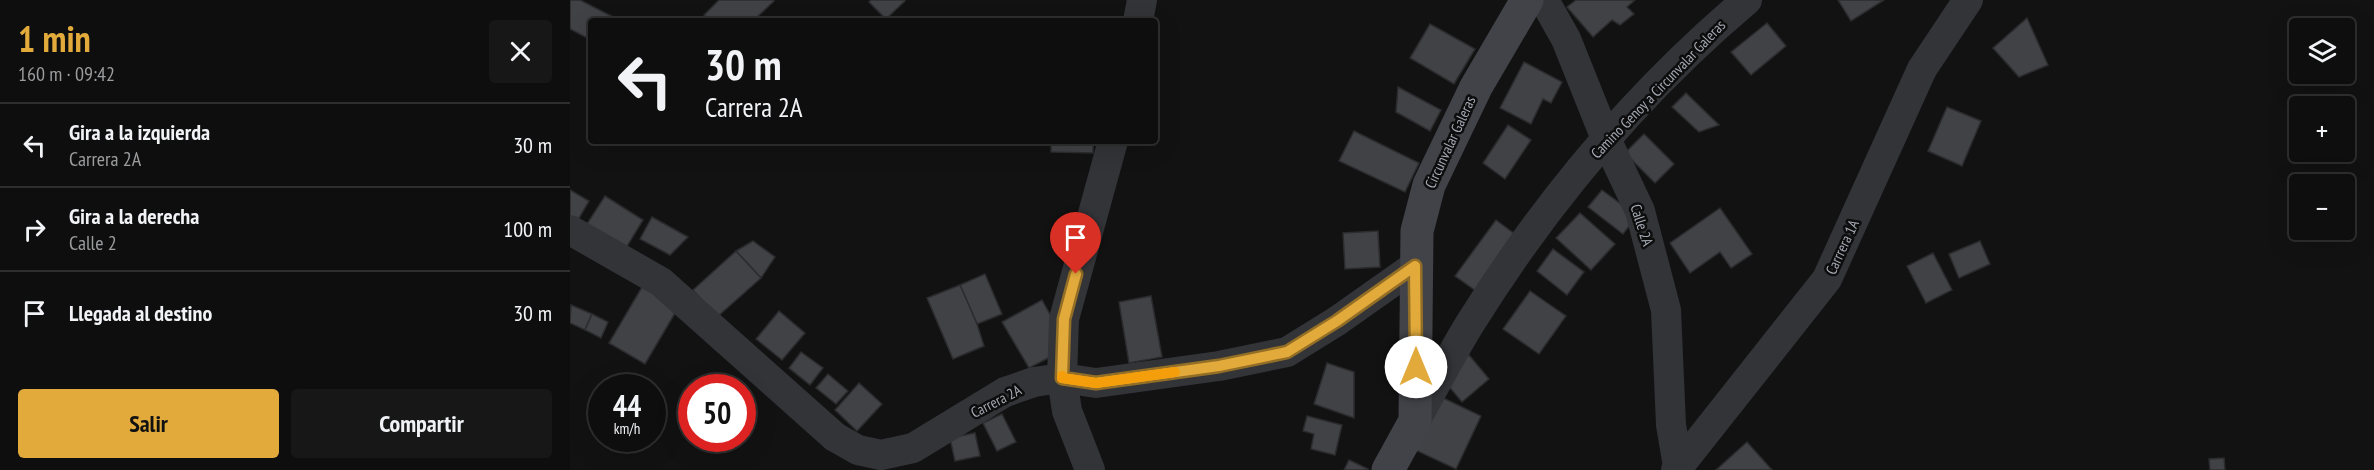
<!DOCTYPE html>
<html lang="es">
<meta charset="utf-8">
<style>
:root{--surface:#0e0e0e;--page:#171717;--text:#f1f3f6;--muted:#9b9c9e;--line:#2e2e2e;--accent:#e2aa3b}
body{margin:0;font-family:"PT Sans Narrow",sans-serif;background:var(--page);color:var(--text);height:100vh;display:flex;flex-direction:column;font-size:22px;white-space:nowrap}
*{box-sizing:border-box;margin:0}
p{font-size:20px;color:var(--muted)}
.icon{flex:none;width:33px;height:33px;fill:none;stroke:currentColor;stroke-width:2;stroke-linecap:round;stroke-linejoin:round}
.map{position:relative;flex:1;overflow:hidden}
.details{display:flex;flex-direction:column;background:var(--surface);width:570px}
.details>*{flex:none}
.top-card{position:absolute;left:18px;top:18px;width:570px;height:126px;border-radius:6px;box-shadow:0 6px 24px #0002,0 0 0 2px var(--line);background:#0e0e0e;color:var(--text);overflow:hidden}
.controls{position:absolute;left:1719px;top:18px;display:grid;gap:12px}
.controls a{display:grid;place-items:center;width:66px;height:66px;border-radius:6px;background:var(--surface);box-shadow:0 6px 24px #0002,0 0 0 2px var(--line);font-size:30px}
.speed{position:absolute;left:18px;top:374px;display:flex;gap:12px;font-size:30px;font-weight:700;text-align:center}
.speed>*{display:grid;place-content:center;width:78px;height:78px;border-radius:50%;background:var(--surface);box-shadow:0 6px 24px #0002,0 0 0 2px var(--line);line-height:1}
.speed small{font-size:15px;font-weight:400}
.speed .limit{border:9px solid #d22;background:#fff;color:#111}
.pin{position:absolute;display:grid;place-items:center;width:51px;height:51px;color:#fff;margin:-62px -26px;border-radius:50% 50% 50% 0;rotate:-45deg;box-shadow:0 0 6px #0007}
.pin .icon{rotate:45deg}
.me{position:absolute;width:66px;margin:-33px;rotate:0deg;stroke-linejoin:round;filter:drop-shadow(0 0 4px #0008)}
.turn{display:flex;align-items:center;gap:21px;height:126px;padding:0 18px;font-size:27px}
.turn .icon{width:78px;height:78px;stroke-width:2.5}
.turn b{display:block;font-size:42px;line-height:51px}
.round{display:grid;place-items:center;flex:none;width:63px;height:63px;border-radius:6px;background:var(--page)}
.head{display:flex;align-items:center;justify-content:space-between;height:102px;padding:0 18px}
h1{font-size:36px;font-weight:700;line-height:45px;color:var(--accent)}
.primary-button{display:flex;gap:12px;margin-top:auto;padding:12px 18px}
.primary-button a{flex:1;height:69px;border-radius:6px;background:var(--accent);color:#111;font-size:24px;font-weight:700;line-height:69px;text-align:center}
.primary-button a+a{background:var(--page);color:var(--text)}
ul{padding:0;list-style:none}
li{display:flex;align-items:center;gap:18px;height:84px;padding:0 18px;border-top:2px solid var(--line)}
li div{flex:1}
li b{display:block;font-size:22px}
li em{font-style:normal}
main{display:flex;flex:1;min-height:0}
.map>svg:first-child{display:block}
.building{fill:#414246;stroke:#2c2c2f;stroke-width:1.5}
.lines{fill:none;stroke-linecap:round;stroke-linejoin:round}
.street{stroke:#333438;stroke-width:30}
.secondary{stroke:#414348;stroke-width:33}
.route-casing{stroke:#936e26;stroke-width:15}
.route{stroke:#e2aa3b;stroke-width:10}
.slow{stroke:#f59e0b;stroke-width:10}
.labels{text-anchor:middle;dominant-baseline:central;stroke-width:5;stroke-linejoin:round;paint-order:stroke}
.street-label{font-size:15px;fill:#a4a9b3;stroke:#0d0d0e}
</style>
<main>
<section class="details">
<div class="head"><div><h1>1 min</h1><p>160 m · 09:42</p></div><a class="round"><svg class="icon" aria-label="close" viewBox="0 0 24 24"><path d="M6 6l12 12M18 6L6 18"/></svg></a></div>
<ul>
<li><svg class="icon" aria-label="left" viewBox="0 0 24 24"><path d="M17 20v-9H6M10 6l-5 5 5 5"/></svg><div><b>Gira a la izquierda</b><p>Carrera 2A</p></div><em>30 m</em></li>
<li><svg class="icon" aria-label="right" viewBox="0 0 24 24"><path d="M7 20v-9h11M14 6l5 5-5 5"/></svg><div><b>Gira a la derecha</b><p>Calle 2</p></div><em>100 m</em></li>
<li><svg class="icon" aria-label="arrive" viewBox="0 0 24 24"><path d="M6 21V4h12l-3 4 3 4H6"/></svg><div><b>Llegada al destino</b></div><em>30 m</em></li>
</ul>
<div class="primary-button"><a>Salir</a><a>Compartir</a></div>
</section>
<div class="map">
<svg width="1804" height="470" viewBox="0 0 1804 470">
<rect width="100%" height="100%" fill="#121213"/>
<!-- building -->
<g class="building">
<polygon points="0,0 10,0 51,21 21,21 21,40 0,29"/>
<polygon points="149,0 203,0 204,1 183,21 140,21 134,15"/>
<polygon points="301,0 335,0 335,1 316,19 299,2"/>
<polygon points="1006,0 1065,0 1057,7 1064,14 1050,25 1042,20 1023,37 997,7"/>
<polygon points="1268,0 1314,0 1281,21"/>
<polygon points="1457,18 1478,65 1449,77 1423,48"/>
<polygon points="1197,23 1216,46 1181,75 1161,52"/>
<polygon points="860,24 905,49 884,84 840,58"/>
<polygon points="954,62 992,82 981,103 973,99 961,124 930,108"/>
<polygon points="828,87 871,110 860,131 826,112"/>
<polygon points="1116,93 1149,125 1129,132 1102,107"/>
<polygon points="1377,107 1411,121 1392,166 1358,151"/>
<polygon points="938,125 961,140 935,179 913,163"/>
<polygon points="784,131 849,163 835,192 769,161"/>
<polygon points="1074,134 1104,164 1085,183 1055,153"/>
<polygon points="481,141 523,141 523,153 481,152"/>
<polygon points="0,190 19,201 8,220 0,216"/>
<polygon points="1032,190 1067,216 1053,234 1018,207"/>
<polygon points="35,196 73,220 56,248 17,224"/>
<polygon points="1150,208 1182,254 1161,268 1150,252 1120,273 1100,243"/>
<polygon points="1010,213 1045,244 1021,270 986,238"/>
<polygon points="82,217 118,237 100,255 70,239"/>
<polygon points="926,220 946,235 906,291 885,276"/>
<polygon points="808,231 810,267 775,269 773,233"/>
<polygon points="183,241 205,257 191,278 166,251"/>
<polygon points="1410,241 1420,264 1389,278 1379,254"/>
<polygon points="983,249 1014,272 997,295 967,271"/>
<polygon points="166,251 191,278 147,317 123,290"/>
<polygon points="1363,253 1382,290 1356,303 1337,266"/>
<polygon points="415,274 432,314 407,324 390,285"/>
<polygon points="75,282 111,303 75,364 39,343"/>
<polygon points="390,285 407,324 414,346 383,359 357,298"/>
<polygon points="960,291 996,316 969,354 933,329"/>
<polygon points="581,296 592,357 559,363 549,302"/>
<polygon points="472,300 487,327 484,355 459,368 432,322"/>
<polygon points="1,305 22,314 15,330 0,323"/>
<polygon points="209,311 235,333 212,360 186,339"/>
<polygon points="22,314 38,322 31,338 15,330"/>
<polygon points="231,352 253,368 240,385 219,368"/>
<polygon points="899,355 919,379 892,402 871,377"/>
<polygon points="757,363 784,372 784,418 744,404"/>
<polygon points="258,374 278,391 266,404 246,388"/>
<polygon points="289,383 312,404 287,431 265,410"/>
<polygon points="867,395 911,416 886,469 841,448"/>
<polygon points="432,414 446,442 427,451 413,423"/>
<polygon points="737,416 772,425 765,455 741,449 744,434 733,431"/>
<polygon points="405,433 410,456 385,461 380,438"/>
<polygon points="1177,442 1202,470 1146,470"/>
<polygon points="1654,458 1655,470 1640,470 1639,459"/>
<polygon points="779,460 798,469 798,470 774,470"/>
</g>
<g class="lines">
<!-- street -->
<g class="street">
<polyline points="974,0 996,39 1036,139 1070,211 1096,310 1101,425 1108,466"/>
<polyline points="568,21 572,0"/>
<polyline points="0,230 91,282 265,437 288,450 311,455 343,448 435,392 464,382 492,378 526,383 649,366 717,352 767,321 845,266"/>
<path d="M845,421C864,388 881,354 901,322C976,202 1069,91 1177,0"/>
<polyline points="520,470 497,411 492,378 494,319 543,141"/>
<polyline points="1106,470 1257,279 1352,69 1398,0"/>
</g>
<!-- secondary -->
<polyline class="secondary" points="818,470 845,421 847,231 859,185 906,87 957,0"/>
</g>
<g class="lines">
<defs>
<polyline id="route" points="506,274 494,319 492,378 526,383 649,366 717,352 767,321 845,266 846,367"/>
</defs>
<!-- route casing -->
<use href="#route" class="route-casing"/>
<!-- route -->
<use href="#route" class="route"/>
<!-- slow -->
<polyline class="slow" points="492,376 492,378 526,383 605,372"/>
</g>
<g class="labels">
<!-- street labels -->
<g class="street-label">
<text transform="translate(1088 89) rotate(-46)">Camino Genoy a Circunvalar Galeras</text>
<text transform="translate(880 142) rotate(-65)">Circunvalar Galeras</text>
<text transform="translate(1072 225) rotate(72)">Calle 2A</text>
<text transform="translate(1272 247) rotate(-65)">Carrrera 1A</text>
<text transform="translate(426 401) rotate(-27)">Carrera 2A</text>
</g>
</g>
</svg>
<div class="controls">
<a><svg class="icon" aria-label="layers" viewBox="0 0 24 24"><path d="M12 4l9 5-9 5-9-5zM3 14l9 5 9-5"/></svg></a>
<a>+</a>
<a>−</a>
</div>
<div class="speed"><div>44<small>km/h</small></div><div class="limit">50</div></div>
<div class="pin" style="left:506px;top:274px;background:#d93025"><svg class="icon" aria-label="arrive" viewBox="0 0 24 24"><path d="M6 21V4h12l-3 4 3 4H6"/></svg></div>
<svg class="me" style="left:846px;top:367px" viewBox="-20 -20 40 40"><circle r="19" fill="#fff"/><path d="M0-13L10 11 0 6-10 11z" fill="#e2aa3b"/></svg>
<div class="top-card">
<div class="turn"><svg class="icon" aria-label="left" viewBox="0 0 24 24"><path d="M17 20v-9H6M10 6l-5 5 5 5"/></svg><div><b>30 m</b>Carrera 2A</div></div>
</div>
</div>
</main>
